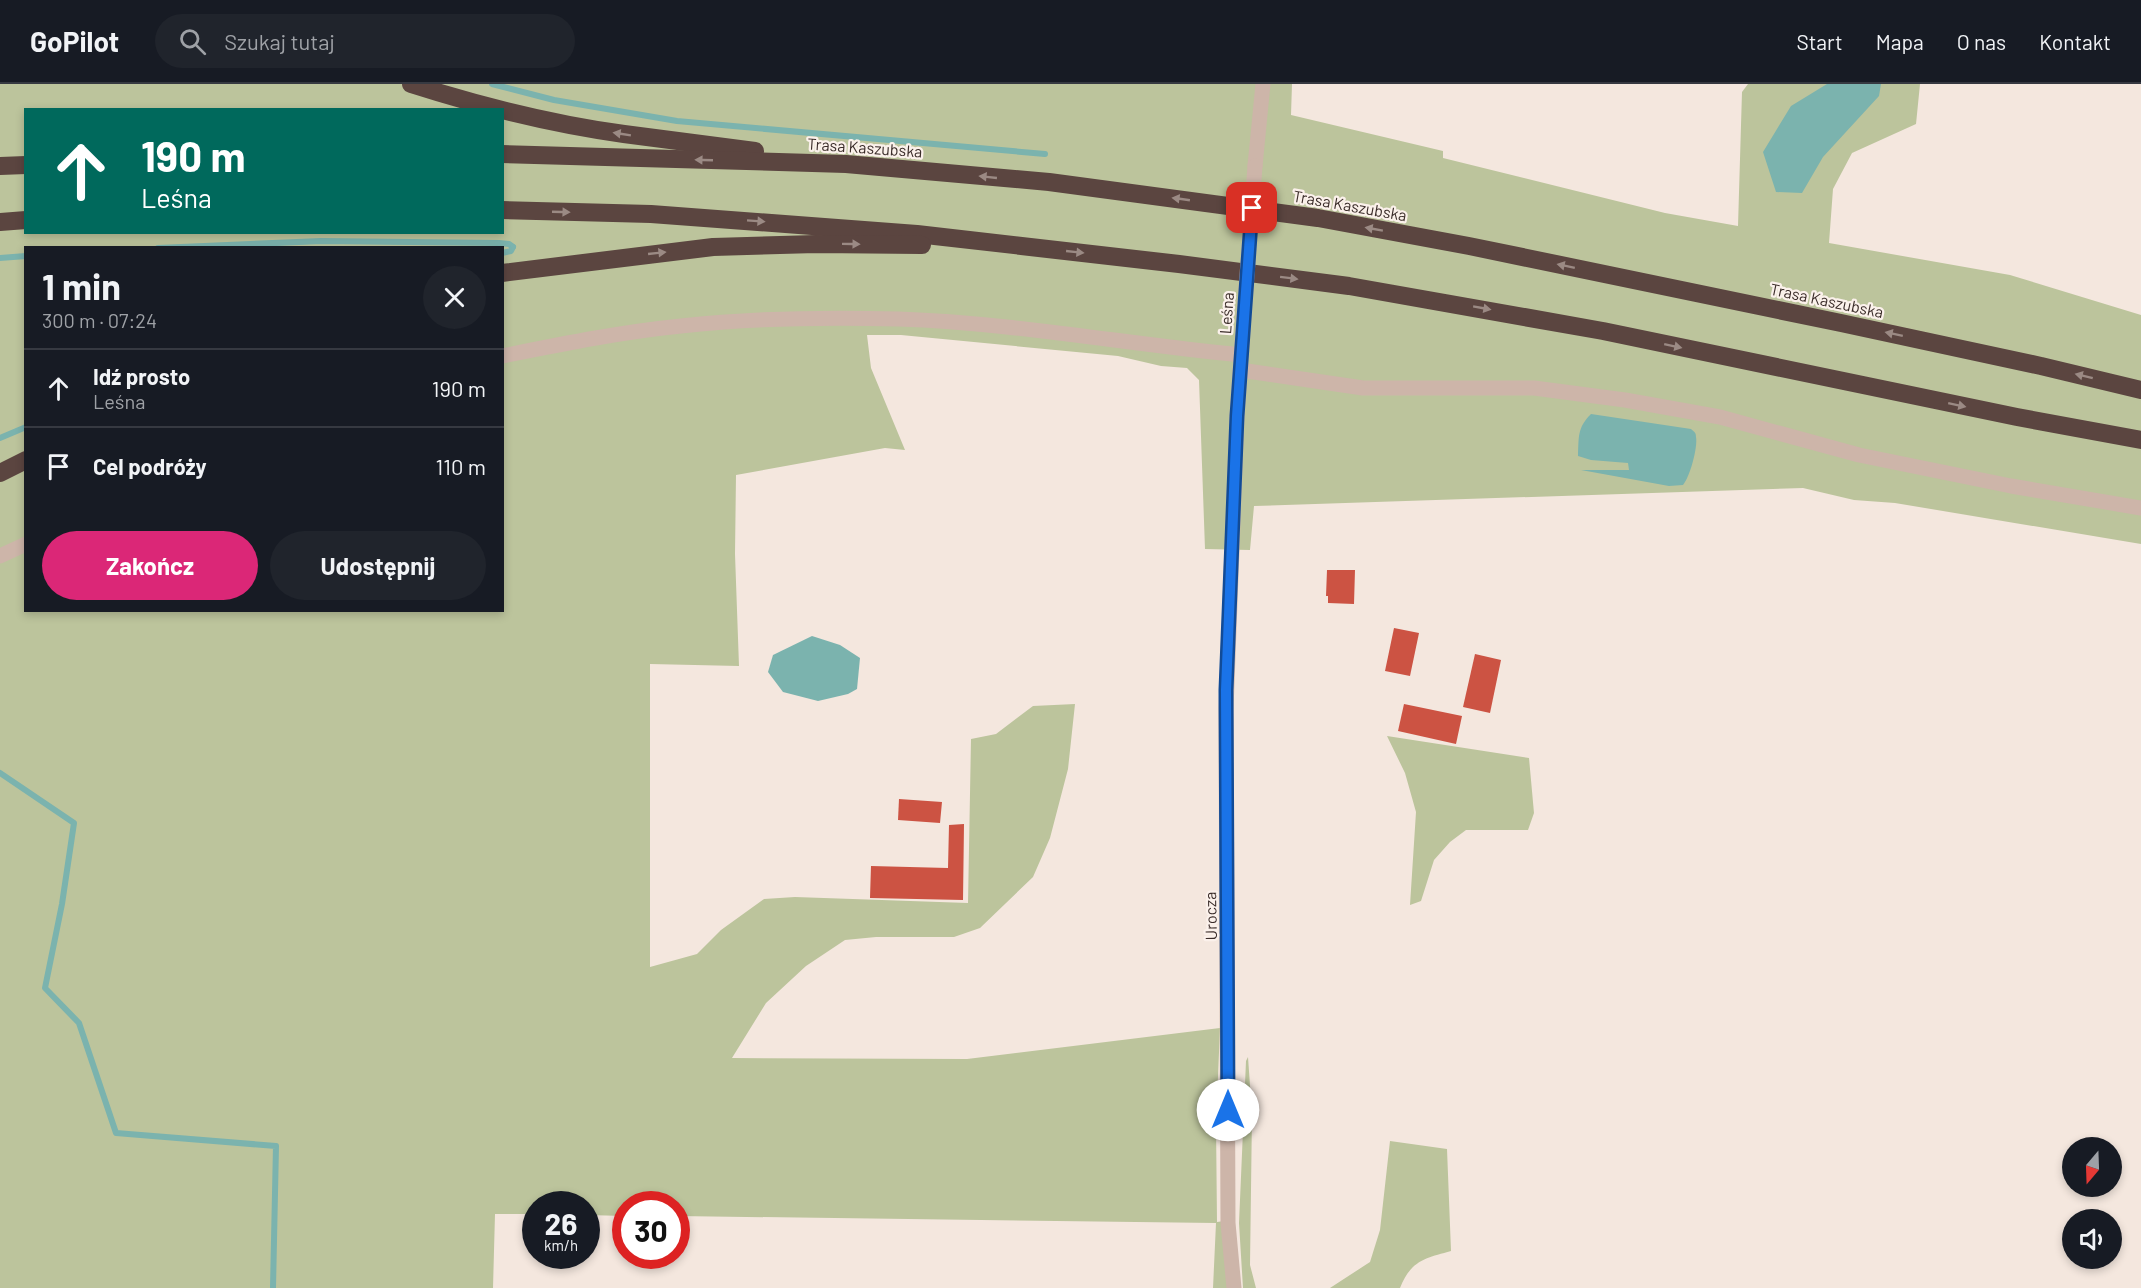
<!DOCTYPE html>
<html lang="pl">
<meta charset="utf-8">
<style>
:root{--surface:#171b24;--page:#20242c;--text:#f1f3f6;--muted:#9ea1a6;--line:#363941;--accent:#db2777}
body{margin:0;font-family:Barlow,sans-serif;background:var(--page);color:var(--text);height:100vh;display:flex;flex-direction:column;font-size:22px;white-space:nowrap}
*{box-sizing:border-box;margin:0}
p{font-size:20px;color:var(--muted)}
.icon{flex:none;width:33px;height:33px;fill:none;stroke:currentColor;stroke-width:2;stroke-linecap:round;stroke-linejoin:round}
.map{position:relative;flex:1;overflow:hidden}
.sheet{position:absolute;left:24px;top:162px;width:480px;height:366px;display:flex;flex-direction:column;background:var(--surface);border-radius:0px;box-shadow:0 3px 9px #0003}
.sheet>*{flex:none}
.banner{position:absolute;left:24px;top:24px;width:480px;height:126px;border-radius:0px;box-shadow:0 3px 9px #0003;background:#00695c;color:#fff;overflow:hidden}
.needle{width:39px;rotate:199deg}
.controls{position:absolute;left:2062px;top:1053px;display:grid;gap:12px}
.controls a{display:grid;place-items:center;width:60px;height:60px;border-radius:50%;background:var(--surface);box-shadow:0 3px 9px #0003;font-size:30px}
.speed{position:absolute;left:522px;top:1107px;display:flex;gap:12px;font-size:30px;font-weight:700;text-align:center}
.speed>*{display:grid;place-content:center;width:78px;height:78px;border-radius:50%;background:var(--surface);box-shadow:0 3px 9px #0003;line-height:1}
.speed small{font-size:15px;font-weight:400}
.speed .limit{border:9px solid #d22;background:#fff;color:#111}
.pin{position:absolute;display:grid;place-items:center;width:51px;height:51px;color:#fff;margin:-26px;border-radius:12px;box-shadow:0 3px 9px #0006}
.me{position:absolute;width:66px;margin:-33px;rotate:0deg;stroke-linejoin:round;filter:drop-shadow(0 0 4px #0008)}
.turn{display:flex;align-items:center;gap:21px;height:126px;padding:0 18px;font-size:27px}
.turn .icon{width:78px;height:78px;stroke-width:2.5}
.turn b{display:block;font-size:42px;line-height:51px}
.round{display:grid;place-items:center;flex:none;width:63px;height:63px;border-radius:32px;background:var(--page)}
.overview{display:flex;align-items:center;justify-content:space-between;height:102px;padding:0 18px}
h1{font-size:36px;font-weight:700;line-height:45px}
.cta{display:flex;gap:12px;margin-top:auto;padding:12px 18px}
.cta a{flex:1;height:69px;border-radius:36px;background:var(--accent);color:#fff;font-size:24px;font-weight:700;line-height:69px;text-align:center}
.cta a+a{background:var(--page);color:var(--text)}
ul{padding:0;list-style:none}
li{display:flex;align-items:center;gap:18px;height:78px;padding:0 18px;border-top:2px solid var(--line)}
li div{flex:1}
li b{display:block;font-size:22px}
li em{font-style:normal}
header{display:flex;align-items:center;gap:36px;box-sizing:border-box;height:84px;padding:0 30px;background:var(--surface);border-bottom:2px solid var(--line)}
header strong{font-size:28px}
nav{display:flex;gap:33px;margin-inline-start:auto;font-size:21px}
.search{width:420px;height:54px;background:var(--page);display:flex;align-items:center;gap:15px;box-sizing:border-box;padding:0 21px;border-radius:33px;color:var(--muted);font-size:22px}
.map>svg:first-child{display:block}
.green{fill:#bcc49c;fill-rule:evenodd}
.water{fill:#7bb3ae}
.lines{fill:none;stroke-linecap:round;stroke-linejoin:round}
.stream{stroke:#7bb3ae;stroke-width:6}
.building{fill:#cc5343}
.minor{stroke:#cdb5a9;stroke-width:15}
.highway{stroke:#5b4540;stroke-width:18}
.minor-bridge{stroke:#cdb5a9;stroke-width:15}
.oneway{fill:#9b8a84}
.route-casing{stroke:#114b97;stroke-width:15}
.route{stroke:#1a73e8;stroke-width:10}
.labels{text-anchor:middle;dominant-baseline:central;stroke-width:4.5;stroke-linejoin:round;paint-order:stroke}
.street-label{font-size:16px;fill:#3a2c29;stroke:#fbf1eb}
</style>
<header>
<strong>GoPilot</strong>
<div class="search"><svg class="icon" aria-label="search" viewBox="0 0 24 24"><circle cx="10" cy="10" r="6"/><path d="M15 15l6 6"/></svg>Szukaj tutaj</div>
<nav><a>Start</a><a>Mapa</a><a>O nas</a><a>Kontakt</a></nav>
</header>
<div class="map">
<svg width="2141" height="1204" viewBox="0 0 2141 1204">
<rect width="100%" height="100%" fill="#f4e7de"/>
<!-- green -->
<g class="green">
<path d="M0,0H1292L1291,31L1443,67V74L1665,129L1738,142L1742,8L1748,0H1920L1916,40L1852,69L1833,105L1829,159L2010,191L2141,231V460L1895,419L1854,416L1803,404L1254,422L1250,466L1205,465L1199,296L1187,284L1161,282L1118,272L901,251H867L871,284L905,366L885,364L736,391L735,470L739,582L650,580V883L697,870L721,846L764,815L795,813L968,819L971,655L996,650L1033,622L1075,620L1068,685L1050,754L1033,793L980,844L954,853H876L845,856L806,882L766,919L732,974L967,975L1220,944L1216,1040L1217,1138L1224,1137L1229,1204H1213L1216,1139L677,1132L676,1120H626L625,1132L587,1131L586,1120H536L535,1130H495L493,1204H0ZM26,26H502V148H26ZM26,164H502V526H26Z"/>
<polygon points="1387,652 1529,674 1534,729 1528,746 1466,746 1450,758 1434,776 1421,817 1410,821 1416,728 1405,689"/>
<polygon points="1248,973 1252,1030 1250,1181 1256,1204 1243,1204 1239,1139 1246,977"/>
<path d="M1390,1057L1447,1065L1451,1167C1426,1174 1411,1176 1400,1204H1330L1370,1178L1380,1146Z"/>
</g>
<!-- water -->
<g class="water">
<polygon points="1827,0 1881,0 1879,12 1823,73 1802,109 1776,108 1763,68 1791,22"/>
<path d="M1591,330L1691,345C1694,348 1696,348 1696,353C1698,363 1690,393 1683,401L1669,402L1581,386H1629L1628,379L1591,376L1578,372C1579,353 1577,344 1591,330Z"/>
<polygon points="812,552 840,561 860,574 857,605 848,610 818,617 783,608 768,588 773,571"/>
</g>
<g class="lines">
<!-- stream -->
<g class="stream">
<polyline points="492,0 554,16 677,37 1045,70"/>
<polyline points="158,164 321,157 499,159 509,160 513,163"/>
<polyline points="502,169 511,167 513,163"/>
<polyline points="0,174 26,172"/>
<polyline points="0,354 26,343"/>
<polyline points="0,689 74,739 62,820 45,904 79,939 116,1049 276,1062 273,1204"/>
</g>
</g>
<!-- building -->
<g class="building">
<polygon points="1327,486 1355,486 1354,520 1328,519 1328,512 1326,512"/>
<polygon points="1394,544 1419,549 1410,592 1385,587"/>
<polygon points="1475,570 1501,576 1490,629 1463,623"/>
<polygon points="1404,620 1462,632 1456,660 1398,647"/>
<polygon points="899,715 942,718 940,739 898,736"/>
<polygon points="964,740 963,816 870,814 871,782 948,784 949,741"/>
</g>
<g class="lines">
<!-- minor -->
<g class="minor">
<polyline points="1255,82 1263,0"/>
<path d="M502,272C562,260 621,248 681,242C753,234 826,233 899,235C1013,239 1127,260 1241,271"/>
<polyline points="1240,286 1363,304 1534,304 1625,316 1720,333 1859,371 2011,402 2141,424"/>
<polyline points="0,472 26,460"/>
<polyline points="1234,1204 1228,1139 1226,625 1237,332 1244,232"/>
</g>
<!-- highway -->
<g class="highway">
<path d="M411,0C480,22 552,40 624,50C668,56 711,61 755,67"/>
<polyline points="502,70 846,80 1049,98 1318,134 1469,162 1841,239 2041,282 2141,306"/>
<polyline points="0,82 26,81"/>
<polyline points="502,126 651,130 917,150 1179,180 1349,202 1603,247 2017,333 2141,356"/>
<polyline points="0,138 26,136"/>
<polyline points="502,189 713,163 816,160 922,161"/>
<polyline points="0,389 26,376"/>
</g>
<!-- minor-bridge -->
<polyline class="minor-bridge" points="1244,232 1255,82"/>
</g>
<!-- one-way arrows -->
<defs><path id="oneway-solid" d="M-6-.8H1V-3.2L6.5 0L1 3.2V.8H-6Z" transform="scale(1.5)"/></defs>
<g class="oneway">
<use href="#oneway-solid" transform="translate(622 50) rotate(-171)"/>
<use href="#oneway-solid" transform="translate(704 76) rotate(-178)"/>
<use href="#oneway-solid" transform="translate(988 93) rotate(-174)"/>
<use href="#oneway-solid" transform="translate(1181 115) rotate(-172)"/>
<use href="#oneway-solid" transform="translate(561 128) rotate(2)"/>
<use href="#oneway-solid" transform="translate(756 137) rotate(4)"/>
<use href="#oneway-solid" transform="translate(1374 145) rotate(-170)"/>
<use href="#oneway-solid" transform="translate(851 160) rotate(1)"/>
<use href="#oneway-solid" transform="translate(1075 168) rotate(6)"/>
<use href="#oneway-solid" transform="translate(657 169) rotate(-6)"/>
<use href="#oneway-solid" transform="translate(1566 182) rotate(-168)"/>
<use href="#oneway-solid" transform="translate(1289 194) rotate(7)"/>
<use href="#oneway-solid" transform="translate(1482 224) rotate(10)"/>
<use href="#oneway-solid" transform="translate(1894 250) rotate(-168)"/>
<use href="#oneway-solid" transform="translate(1673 262) rotate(12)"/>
<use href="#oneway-solid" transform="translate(2084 292) rotate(-166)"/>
<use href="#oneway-solid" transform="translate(1957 321) rotate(12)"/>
</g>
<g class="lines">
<defs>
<polyline id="route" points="1228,1026 1226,606 1237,332 1252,124"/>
</defs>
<!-- route casing -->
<use href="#route" class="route-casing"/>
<!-- route -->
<use href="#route" class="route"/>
</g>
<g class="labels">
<!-- street labels -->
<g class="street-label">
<text transform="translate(865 63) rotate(4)">Trasa Kaszubska</text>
<text transform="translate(1350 121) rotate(10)">Trasa Kaszubska</text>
<text transform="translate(1827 216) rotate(12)">Trasa Kaszubska</text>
<text transform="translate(1226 229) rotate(-86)">Leśna</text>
<text transform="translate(1210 832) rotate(-91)">Urocza</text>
</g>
</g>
</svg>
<div class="controls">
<a><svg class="needle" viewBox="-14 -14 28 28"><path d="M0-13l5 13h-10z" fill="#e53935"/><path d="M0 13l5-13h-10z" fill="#9ea1a6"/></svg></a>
<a><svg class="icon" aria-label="sound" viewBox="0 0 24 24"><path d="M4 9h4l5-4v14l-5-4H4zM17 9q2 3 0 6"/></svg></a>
</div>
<div class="speed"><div>26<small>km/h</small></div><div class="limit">30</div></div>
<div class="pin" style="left:1252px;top:124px;background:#d93025"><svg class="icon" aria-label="arrive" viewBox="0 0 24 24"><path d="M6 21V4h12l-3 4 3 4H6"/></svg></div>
<svg class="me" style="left:1228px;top:1026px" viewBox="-20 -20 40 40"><circle r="19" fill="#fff"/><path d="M0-13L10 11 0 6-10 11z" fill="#1a73e8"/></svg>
<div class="banner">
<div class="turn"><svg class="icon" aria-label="ahead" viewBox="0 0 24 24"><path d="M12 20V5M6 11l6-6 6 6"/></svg><div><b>190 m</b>Leśna</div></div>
</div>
<section class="sheet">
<div class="overview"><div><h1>1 min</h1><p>300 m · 07:24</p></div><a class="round"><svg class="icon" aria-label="close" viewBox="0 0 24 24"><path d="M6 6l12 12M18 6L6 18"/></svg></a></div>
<ul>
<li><svg class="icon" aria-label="ahead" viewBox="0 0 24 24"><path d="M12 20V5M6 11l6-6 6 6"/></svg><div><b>Idź prosto</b><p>Leśna</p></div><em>190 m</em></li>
<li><svg class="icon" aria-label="arrive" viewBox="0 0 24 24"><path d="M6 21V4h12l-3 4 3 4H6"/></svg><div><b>Cel podróży</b></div><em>110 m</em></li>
</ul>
<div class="cta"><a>Zakończ</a><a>Udostępnij</a></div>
</section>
</div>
